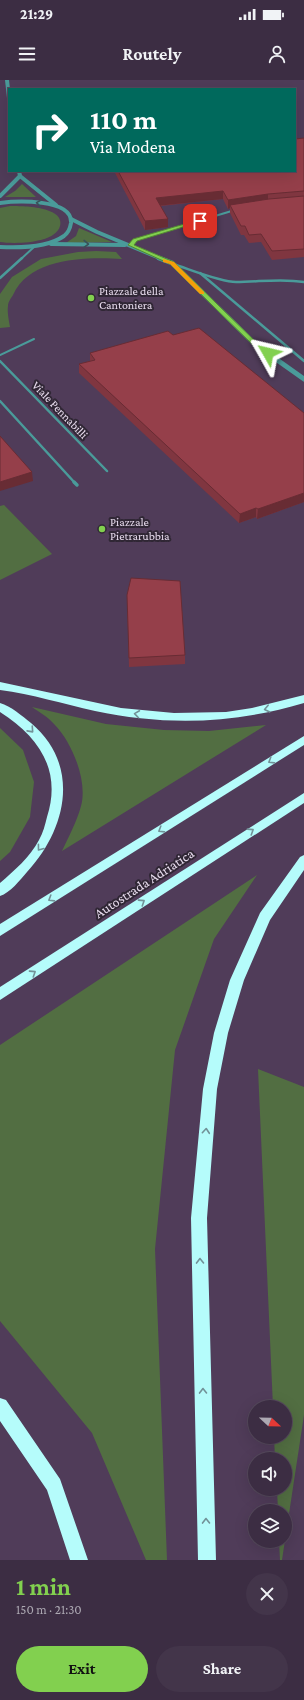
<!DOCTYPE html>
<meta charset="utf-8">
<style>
:root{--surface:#3c2d43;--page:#43354a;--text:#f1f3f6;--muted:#aca8b2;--line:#55495c;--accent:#82d04f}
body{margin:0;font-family:"Crimson Pro",serif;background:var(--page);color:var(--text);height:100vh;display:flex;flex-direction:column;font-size:15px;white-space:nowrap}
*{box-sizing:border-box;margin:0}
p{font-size:13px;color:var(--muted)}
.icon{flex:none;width:22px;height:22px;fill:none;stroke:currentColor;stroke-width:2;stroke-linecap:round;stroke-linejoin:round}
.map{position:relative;height:1480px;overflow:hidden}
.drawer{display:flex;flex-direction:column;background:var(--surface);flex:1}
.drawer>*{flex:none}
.banner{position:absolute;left:8px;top:8px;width:288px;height:84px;border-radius:0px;box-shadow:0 4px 16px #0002,0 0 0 1px var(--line);background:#00695c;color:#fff;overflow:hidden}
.needle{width:26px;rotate:112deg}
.fabs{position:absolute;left:248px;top:1320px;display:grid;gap:8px}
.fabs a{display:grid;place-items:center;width:44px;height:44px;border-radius:50%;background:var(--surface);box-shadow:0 4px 16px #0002,0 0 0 1px var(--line);font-size:20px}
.pin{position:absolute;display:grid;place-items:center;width:34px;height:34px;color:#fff;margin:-17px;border-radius:8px;box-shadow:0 2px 6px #0006}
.me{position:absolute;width:44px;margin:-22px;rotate:307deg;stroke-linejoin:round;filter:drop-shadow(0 0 3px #0008)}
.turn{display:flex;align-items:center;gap:14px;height:84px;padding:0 16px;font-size:18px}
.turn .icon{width:52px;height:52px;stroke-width:2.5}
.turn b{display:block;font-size:28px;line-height:34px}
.round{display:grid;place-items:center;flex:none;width:42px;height:42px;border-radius:21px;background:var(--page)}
.head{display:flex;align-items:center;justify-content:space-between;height:68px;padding:0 16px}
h1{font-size:24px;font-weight:700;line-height:30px;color:var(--accent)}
.button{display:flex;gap:8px;margin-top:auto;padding:8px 16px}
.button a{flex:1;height:46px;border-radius:24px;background:var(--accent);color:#111;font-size:16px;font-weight:700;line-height:46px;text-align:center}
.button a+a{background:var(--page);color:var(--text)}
.status{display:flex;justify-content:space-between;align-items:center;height:28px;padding:0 20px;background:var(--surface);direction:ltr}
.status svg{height:11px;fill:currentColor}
header{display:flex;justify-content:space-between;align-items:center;height:52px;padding:0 16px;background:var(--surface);font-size:18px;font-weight:700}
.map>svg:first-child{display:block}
.green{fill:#526e42}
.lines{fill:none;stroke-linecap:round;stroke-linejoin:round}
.service{stroke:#4a9b9a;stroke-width:2}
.minor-far2{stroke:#4a9b9a;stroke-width:2}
.minor-far1{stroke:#4a9b9a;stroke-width:2.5}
.minor{stroke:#4a9b9a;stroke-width:3.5}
.tertiary-far1{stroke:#4a9b9a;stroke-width:4}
.tertiary{stroke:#4a9b9a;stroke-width:5}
.motorway{fill:#b5fcfb;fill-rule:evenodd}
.wall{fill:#803640}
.shaded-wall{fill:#682c34}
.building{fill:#953f4a;stroke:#682c34}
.oneway{stroke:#395058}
.oneway2{stroke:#729298}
.route{fill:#82d04f;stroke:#548733}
.slow{fill:#f59e0b}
.poi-dot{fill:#82d04f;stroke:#302735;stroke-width:1.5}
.labels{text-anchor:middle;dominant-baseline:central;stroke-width:4;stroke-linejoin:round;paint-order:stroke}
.far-poi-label{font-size:12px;fill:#e8dcee;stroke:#302735;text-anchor:start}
.far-street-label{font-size:12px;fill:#e8dcee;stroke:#302735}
.street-label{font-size:14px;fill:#e8dcee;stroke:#302735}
</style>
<div class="status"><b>21:29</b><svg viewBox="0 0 49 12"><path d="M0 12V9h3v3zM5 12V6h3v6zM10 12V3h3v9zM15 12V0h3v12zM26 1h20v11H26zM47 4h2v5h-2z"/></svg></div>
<header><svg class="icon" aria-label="menu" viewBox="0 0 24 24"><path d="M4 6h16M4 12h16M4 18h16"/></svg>Routely<svg class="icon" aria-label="person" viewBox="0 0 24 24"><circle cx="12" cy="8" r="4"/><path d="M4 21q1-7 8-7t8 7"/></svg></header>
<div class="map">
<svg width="304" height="1480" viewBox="0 0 304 1480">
<rect width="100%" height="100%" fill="#503c59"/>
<!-- green -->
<g class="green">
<polygon points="22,104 36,117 5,117 15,111"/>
<path d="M10,126C21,126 65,126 60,146C55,164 14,164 0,162V128Z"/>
<polygon points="79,148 112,162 66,163 76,156"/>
<path d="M96,171L116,172L122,179C87,177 30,177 13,215C11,218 8,222 8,226C7,233 9,241 10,247L0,248V214L12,197L41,179L78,172Z"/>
<polygon points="4,425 52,474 0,500 0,426"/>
<path d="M32,627L106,644L164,650L209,651L266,645L62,771C69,756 77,741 81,726C88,701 72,662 54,644C48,637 39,632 32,627Z"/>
<polygon points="0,648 23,670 34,702 30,737 10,772 0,781"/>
<polygon points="257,795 214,859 175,970 155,1169 167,1480 146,1480 92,1353 0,1241 0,965"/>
<polygon points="258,989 304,1007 304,1335 282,1480 280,1480 279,1461 285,1461 285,1431 278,1431 277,1409 285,1409 285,1379 275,1379 274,1357 285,1357 285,1327 273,1327"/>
</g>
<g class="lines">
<!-- service -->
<polyline class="service" points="0,275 34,259"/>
<!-- minor-far2 -->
<g class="minor-far2">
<polyline points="131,165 135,160 235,130"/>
<polyline points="21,179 34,167"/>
</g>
<!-- minor-far1 -->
<g class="minor-far1">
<path d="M173,184C189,189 220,202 236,202C259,202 281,198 304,202"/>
<polyline points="200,193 304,281"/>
<polyline points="0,198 22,178"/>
<polyline points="0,281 107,391"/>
<polyline points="0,321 75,403"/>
</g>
<!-- minor -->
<polyline class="minor" points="74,402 77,405"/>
<!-- tertiary-far1 -->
<g class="tertiary-far1">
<polyline points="7,0 9,18"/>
<polyline points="19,91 20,96 56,125"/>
<polyline points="0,116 20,96"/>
<path d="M0,123C15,121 73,118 71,143C70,149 68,153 64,156C47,168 20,168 0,167"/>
<polyline points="71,139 97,152 162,179"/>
<polyline points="51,164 125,165"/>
</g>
<!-- tertiary -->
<polyline class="tertiary" points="159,178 172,183 256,265 304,299"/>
<!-- motorway -->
<g class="motorway">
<path d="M0,602L121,628L174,633L226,632L252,628L304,615V623C234,644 166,646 95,631C63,624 32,614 0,610Z"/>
<path d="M0,623C11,626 22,636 31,643C81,685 67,749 27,792C20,800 10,813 0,816V803C14,791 30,777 39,760C43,753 45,745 47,737C62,690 39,657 0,632Z"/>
<polygon points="304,656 304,665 0,856 0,844"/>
<polygon points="304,713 304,723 0,920 0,907"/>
<polygon points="304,775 304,790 270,840 244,900 228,953 217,1009 207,1138 216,1480 198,1480 191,1138 203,1009 214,953 230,900 260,833 300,777"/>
<polygon points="0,1318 6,1320 60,1399 88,1480 70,1480 47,1410 0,1341"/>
</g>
</g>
<!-- wall -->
<g class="wall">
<polygon points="304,58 304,177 272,180 261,162 249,163 244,155 241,155 230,133 230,128 228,129 223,119 161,126 168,147 145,150 114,91 295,91"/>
<polygon points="173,255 304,333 304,422 257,439 256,437 239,443 79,293 79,284 90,281 90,273"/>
<polygon points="127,515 185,575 185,584 129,587"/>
</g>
<!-- shaded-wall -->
<g class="shaded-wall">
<polygon points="223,111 223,119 156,126 156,118"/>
<polygon points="268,114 268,123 230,125 230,128 228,129 228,120"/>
<polygon points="168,139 168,147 145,150 145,141"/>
<polygon points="32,392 33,401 0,411 0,402"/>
<polygon points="304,413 304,422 257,439 258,429"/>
<polygon points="256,428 256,437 239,443 240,434"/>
</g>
<!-- building -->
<g class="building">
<polygon points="304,58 304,111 268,114 228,120 223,111 156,118 168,139 145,141 118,91 295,91 295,59"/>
<polygon points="304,116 304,169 272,171 261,154 249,155 245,146 241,146 230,125 269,119"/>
<polygon points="199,248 304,333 304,413 258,429 256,428 240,434 79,284 95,280 90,273 168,251 173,255"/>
<polygon points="0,356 32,392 0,402"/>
<polygon points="131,498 180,501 185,575 129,578 127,515"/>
</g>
<!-- one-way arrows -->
<defs><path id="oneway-chevron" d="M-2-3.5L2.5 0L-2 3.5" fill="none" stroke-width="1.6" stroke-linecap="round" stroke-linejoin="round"/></defs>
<g class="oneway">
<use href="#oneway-chevron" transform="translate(39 123) rotate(-171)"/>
<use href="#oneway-chevron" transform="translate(86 164) rotate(1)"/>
</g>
<g class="oneway2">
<use href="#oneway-chevron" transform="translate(267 629) rotate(167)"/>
<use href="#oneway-chevron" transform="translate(137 634) rotate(-172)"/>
<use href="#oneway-chevron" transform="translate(31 650) rotate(48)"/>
<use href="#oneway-chevron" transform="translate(271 681) rotate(148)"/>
<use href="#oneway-chevron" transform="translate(161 750) rotate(148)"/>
<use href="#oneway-chevron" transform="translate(251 751) rotate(-33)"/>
<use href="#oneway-chevron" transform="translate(40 768) rotate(127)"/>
<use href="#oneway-chevron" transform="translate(51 819) rotate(148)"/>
<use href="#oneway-chevron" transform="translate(142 822) rotate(-33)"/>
<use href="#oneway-chevron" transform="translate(33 893) rotate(-33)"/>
<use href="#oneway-chevron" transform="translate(206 1051) rotate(-85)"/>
<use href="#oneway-chevron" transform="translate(200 1181) rotate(-91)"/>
<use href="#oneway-chevron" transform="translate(203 1311) rotate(-91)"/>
<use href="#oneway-chevron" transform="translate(206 1441) rotate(-91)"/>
</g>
<!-- route -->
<polygon class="route" points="198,140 203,141 137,161 134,165 174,182 258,264 270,272 270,275 266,275 254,266 170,184 128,165 133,159"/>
<!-- slow -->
<polygon class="slow" points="163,179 174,182 204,212 204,214 200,214 170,184 163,182"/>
<!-- markers -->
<g class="poi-dot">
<circle cx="91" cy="218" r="4"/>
<circle cx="102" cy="449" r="4"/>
</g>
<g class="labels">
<!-- far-poi labels -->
<g class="far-poi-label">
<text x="99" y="211">Piazzale della<tspan x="99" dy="14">Cantoniera</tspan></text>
<text x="110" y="442">Piazzale<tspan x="110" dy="14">Pietrarubbia</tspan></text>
</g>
<!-- far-street labels -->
<g class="far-street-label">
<text transform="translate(60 330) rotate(46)">Viale Pennabilli</text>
</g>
<!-- street labels -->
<g class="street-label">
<text transform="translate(144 803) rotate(-33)">Autostrada Adriatica</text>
</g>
</g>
</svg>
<div class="fabs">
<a><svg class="needle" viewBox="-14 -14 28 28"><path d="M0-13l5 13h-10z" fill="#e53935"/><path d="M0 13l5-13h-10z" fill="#aca8b2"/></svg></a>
<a><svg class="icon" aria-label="sound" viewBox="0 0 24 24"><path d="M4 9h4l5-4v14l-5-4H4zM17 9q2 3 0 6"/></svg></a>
<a><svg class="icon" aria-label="layers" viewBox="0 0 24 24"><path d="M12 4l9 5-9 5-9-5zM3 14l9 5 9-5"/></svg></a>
</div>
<div class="pin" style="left:200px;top:141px;background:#d93025"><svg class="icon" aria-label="arrive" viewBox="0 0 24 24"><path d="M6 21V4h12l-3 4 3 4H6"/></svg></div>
<svg class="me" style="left:268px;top:273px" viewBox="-20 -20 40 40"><path d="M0-17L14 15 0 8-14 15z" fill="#82d04f" stroke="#fff" stroke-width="4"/></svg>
<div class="banner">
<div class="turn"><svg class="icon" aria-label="right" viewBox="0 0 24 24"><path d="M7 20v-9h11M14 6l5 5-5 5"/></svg><div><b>110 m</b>Via Modena</div></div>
</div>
</div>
<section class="drawer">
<div class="head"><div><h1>1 min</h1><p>150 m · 21:30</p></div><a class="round"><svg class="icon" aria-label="close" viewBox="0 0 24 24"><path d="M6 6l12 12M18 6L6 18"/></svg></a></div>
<div class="button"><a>Exit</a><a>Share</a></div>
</section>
